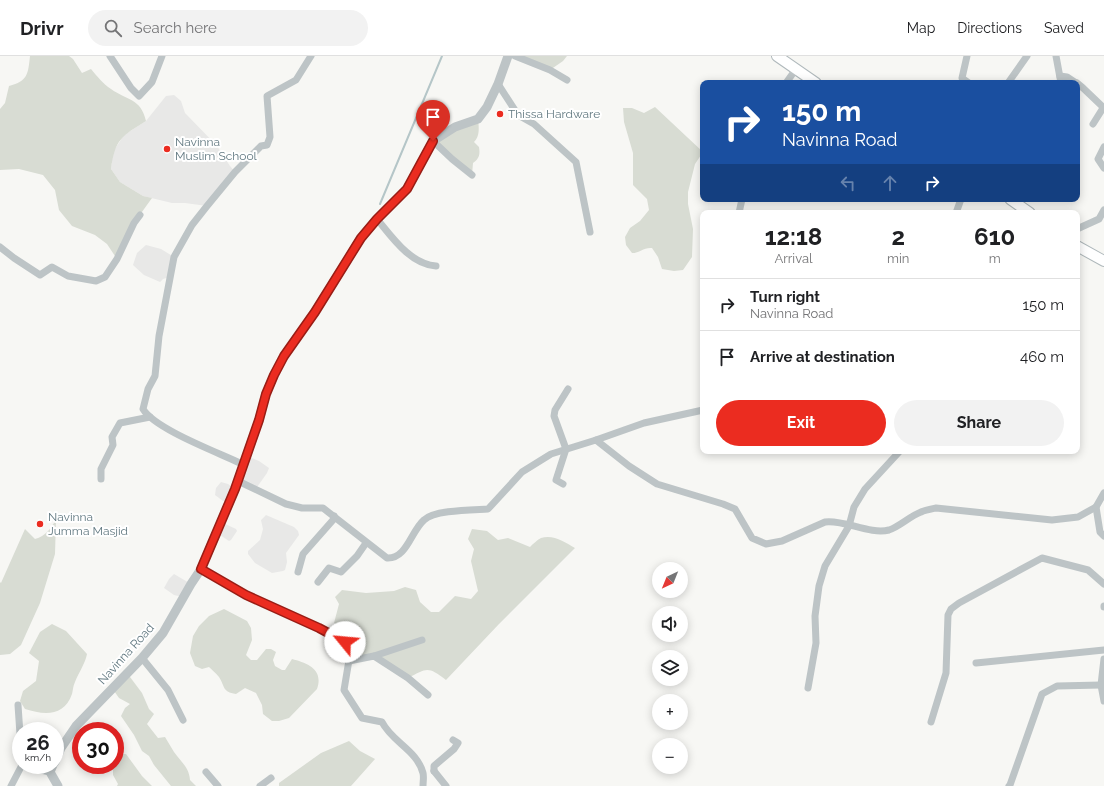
<!DOCTYPE html>
<meta charset="utf-8">
<style>
:root{--surface:#fff;--page:#f2f2f2;--text:#202124;--muted:#757577;--line:#e0e0e0;--accent:#eb2c20}
body{margin:0;font-family:Raleway,sans-serif;background:var(--page);color:var(--text);height:100vh;display:flex;flex-direction:column;font-size:15px;white-space:nowrap}
*{box-sizing:border-box;margin:0}
p{font-size:13px;color:var(--muted)}
.icon{flex:none;width:22px;height:22px;fill:none;stroke:currentColor;stroke-width:2;stroke-linecap:round;stroke-linejoin:round}
.map{position:relative;flex:1;overflow:hidden}
.side{position:absolute;left:700px;top:154px;width:380px;height:244px;display:flex;flex-direction:column;background:var(--surface);border-radius:8px;box-shadow:0 2px 10px #0003}
.side>*{flex:none}
.guide{position:absolute;left:700px;top:24px;width:380px;height:122px;border-radius:8px;box-shadow:0 2px 10px #0003;background:#1a4fa0;color:#fff;overflow:hidden}
.needle{width:26px;rotate:223deg}
.buttons{position:absolute;left:652px;top:506px;display:grid;gap:8px}
.buttons a{display:grid;place-items:center;width:36px;height:36px;border-radius:50%;background:var(--surface);box-shadow:0 2px 10px #0003;font-size:20px}
.speed{position:absolute;left:12px;top:666px;display:flex;gap:8px;font-size:20px;font-weight:700;text-align:center}
.speed>*{display:grid;place-content:center;width:52px;height:52px;border-radius:50%;background:var(--surface);box-shadow:0 2px 10px #0003;line-height:1}
.speed small{font-size:10px;font-weight:400}
.speed .limit{border:6px solid #d22;background:#fff;color:#111}
.pin{position:absolute;display:grid;place-items:center;width:34px;height:34px;color:#fff;margin:-41px -17px;border-radius:50% 50% 50% 0;rotate:-45deg;box-shadow:0 0 4px #0007}
.pin .icon{rotate:45deg}
.me{position:absolute;width:44px;margin:-22px;rotate:298deg;stroke-linejoin:round;filter:drop-shadow(0 0 3px #0008)}
.turn{display:flex;align-items:center;gap:14px;height:84px;padding:0 16px;font-size:18px}
.turn .icon{width:52px;height:52px;stroke-width:2.5}
.turn b{display:block;font-size:28px;line-height:34px}
.lanes{display:flex;align-items:center;height:38px;padding:0 16px;background:#0003;justify-content:center;gap:20px;direction:ltr}
.lanes .off{opacity:.35}
.eta{display:flex;justify-content:space-evenly;align-items:center;height:68px;text-align:center}
.eta b{font-size:24px;font-weight:700;line-height:28px}
.cta{display:flex;gap:8px;margin-top:auto;padding:8px 16px}
.cta a{flex:1;height:46px;border-radius:24px;background:var(--accent);color:#fff;font-size:16px;font-weight:700;line-height:46px;text-align:center}
.cta a+a{background:var(--page);color:var(--text)}
ul{padding:0;list-style:none}
li{display:flex;align-items:center;gap:12px;height:52px;padding:0 16px;border-top:1px solid var(--line)}
li div{flex:1}
li b{display:block;font-size:15px}
li em{font-style:normal}
header{display:flex;align-items:center;gap:24px;box-sizing:border-box;height:56px;padding:0 20px;background:var(--surface);border-bottom:1px solid var(--line)}
header strong{font-size:19px}
nav{display:flex;gap:22px;margin-inline-start:auto;font-size:14px}
.search{width:280px;height:36px;background:var(--page);display:flex;align-items:center;gap:10px;box-sizing:border-box;padding:0 14px;border-radius:22px;color:var(--muted);font-size:15px}
.map>svg:first-child{display:block}
.built{fill:#e8e8e7}
.green{fill:#d8dcd3}
.lines{fill:none;stroke-linecap:round;stroke-linejoin:round}
.stream{stroke:#b5c6c8;stroke-width:2}
.secondary-casing{stroke:#afb8bb;stroke-width:12}
.minor{stroke:#bdc4c6;stroke-width:7}
.tertiary{stroke:#bdc4c6;stroke-width:9}
.secondary{stroke:#fff;stroke-width:10}
.route-casing{stroke:#991d15;stroke-width:10}
.route{stroke:#eb2c20;stroke-width:7}
.poi-dot{fill:#eb2c20;stroke:#fff;stroke-width:1.5}
.labels{text-anchor:middle;dominant-baseline:central;stroke-width:4;stroke-linejoin:round;paint-order:stroke}
.poi-label{font-size:12px;fill:#617880;stroke:#fff;text-anchor:start}
.street-label{font-size:12px;fill:#617880;stroke:#fff}
</style>
<header>
<strong>Drivr</strong>
<div class="search"><svg class="icon" aria-label="search" viewBox="0 0 24 24"><circle cx="10" cy="10" r="6"/><path d="M15 15l6 6"/></svg>Search here</div>
<nav><a>Map</a><a>Directions</a><a>Saved</a></nav>
</header>
<div class="map">
<svg width="1104" height="730" viewBox="0 0 1104 730">
<rect width="100%" height="100%" fill="#f7f7f4"/>
<!-- built -->
<g class="built">
<polygon points="174,39 181,45 185,57 217,90 230,110 235,116 207,150 185,147 172,147 143,140 120,126 111,113 113,96 124,79 146,65 166,40"/>
<polygon points="146,189 161,193 174,201 170,221 163,223 160,226 144,219 133,209 137,197"/>
<polygon points="247,400 259,405 269,412 267,417 255,434 238,425"/>
<polygon points="221,426 228,428 235,433 230,445 223,445 215,439 216,432"/>
<polygon points="266,459 294,471 298,475 299,479 286,497 287,506 285,514 283,515 272,517 255,507 248,498 248,495 260,484 263,473 261,464"/>
<polygon points="221,466 236,473 237,475 231,484 229,485 220,479"/>
<polygon points="174,518 191,528 183,541 174,539 164,532 169,523"/>
</g>
<!-- green -->
<g class="green">
<path d="M30,0H69L73,3L82,17L91,13C97,20 103,28 111,33C126,44 141,42 146,65C122,80 115,83 111,113L120,126L143,140L152,142L134,167L117,203L107,188L95,179L72,170L59,154L55,134L43,119L19,113L0,114V53L5,47L9,30C28,25 28,18 30,0Z"/>
<polygon points="515,0 567,0 563,5 550,14"/>
<path d="M655,51L703,96L695,108L688,136V148L693,173L692,201L683,214L674,215L662,213L658,201L652,192C644,191 640,197 632,197L626,189L625,181L630,172L640,165L649,154L647,143L633,129V97L624,66L623,52H632L644,57Z"/>
<path d="M478,63C479,72 480,80 474,86L479,91C480,98 480,102 473,107L472,119L433,85Z"/>
<path d="M56,464L55,498L40,547L21,589L10,598L0,599V526L1,527L25,473L35,483C46,480 50,473 56,464Z"/>
<path d="M472,473L487,475L498,484L508,482L530,491C533,488 537,484 541,482C553,478 565,486 575,492L499,568L446,624C428,610 427,612 408,622L374,600L349,605L345,586L352,582L349,575L341,573L334,567L339,548L335,541L342,534L366,537L394,535L405,531L416,534L420,546L431,556H439L455,540L471,543L478,535L471,505L474,493L468,483Z"/>
<path d="M224,553L247,565L251,572L252,584L246,599L251,604H257L266,593H271L276,596L273,604L275,610L282,614H285L292,603C307,607 324,613 317,633L289,662L279,665H272L263,658L262,649L256,637L245,632L236,638C222,636 225,630 219,621C216,617 212,614 209,611L202,613L195,610L190,597L193,580L199,570L209,560Z"/>
<path d="M52,568L66,575L87,598C85,608 79,616 75,626C73,630 73,634 72,638C64,661 44,659 25,653L20,645L23,635L36,625L39,605L29,597L40,576Z"/>
<path d="M127,617L142,637L149,653L154,658L147,668L158,682L165,681C168,686 171,691 174,696C181,706 189,711 190,724L196,730H171L154,709L149,700L142,695L134,679L121,660L125,652L130,648L119,642L112,632Z"/>
<polygon points="349,685 360,695 375,703 351,730 279,730 279,727 321,697"/>
<polygon points="116,698 126,698 142,720 152,730 117,730 118,728 113,719 113,709 115,709"/>
</g>
<g class="lines">
<!-- stream -->
<polyline class="stream" points="380,148 442,0"/>
<defs>
<g id="secondary">
<polyline points="777,0 816,27"/>
<polyline points="1010,143 1030,157"/>
<polyline points="1077,190 1104,205"/>
</g>
</defs>
<!-- secondary casing -->
<use href="#secondary" class="secondary-casing"/>
<!-- minor -->
<g class="minor">
<polyline points="110,0 131,32 139,40 152,26 162,0"/>
<polyline points="515,0 550,14 567,24"/>
<polyline points="967,0 962,22 969,27"/>
<polyline points="1056,0 1061,27"/>
<polyline points="1060,20 1067,21 1076,27"/>
<polyline points="786,27 796,13"/>
<polyline points="1008,27 1027,0"/>
<polyline points="1077,27 1083,32 1104,52"/>
<polyline points="498,28 518,59 534,68 576,106 590,176"/>
<polyline points="1093,68 1103,52"/>
<polyline points="433,85 452,103 472,119"/>
<polyline points="1104,91 1098,103 1104,112"/>
<polyline points="739,157 742,143"/>
<polyline points="956,157 961,143"/>
<path d="M377,163C392,181 410,208 436,210"/>
<polyline points="1077,173 1099,163 1104,154"/>
<polyline points="0,191 14,202 40,219 52,211 68,220 96,225 105,221 117,203 134,167 140,159"/>
<polyline points="596,384 644,367 703,354"/>
<path d="M244,407H240C217,396 155,373 143,353L148,333L155,320L159,280L174,201L192,169L207,150L235,116L261,90L267,89L270,81L267,40L296,24L311,0"/>
<polyline points="101,423 101,413 113,389 112,381 120,367 150,361"/>
<path d="M238,425L286,448L302,452H323L387,502C407,503 411,475 424,464C434,454 472,454 488,453L522,416L551,398L596,384L629,410L657,428L723,448L735,453L752,482L766,488L782,485L825,466C843,463 870,479 889,474C899,471 910,460 921,456C925,454 931,453 936,452L1052,464L1078,461L1096,451"/>
<polyline points="563,428 556,424 566,393 554,360 555,354 568,333"/>
<polyline points="1104,437 1096,451 1100,476 1104,480"/>
<path d="M201,513L246,539L319,572L345,586L350,598L344,634L362,662L382,666C392,686 417,694 423,717C424,721 423,726 423,730"/>
<polyline points="298,516 303,498 333,464 334,460"/>
<polyline points="318,526 329,512 341,516 357,500 366,487"/>
<polyline points="1104,550 1104,551"/>
<polyline points="374,600 422,584"/>
<polyline points="142,602 168,634 183,664"/>
<polyline points="1104,603 1101,629 1104,645"/>
<polyline points="349,605 374,600 408,622 428,639"/>
<polyline points="976,607 1104,594"/>
<polyline points="808,632 816,587 815,560 819,530 825,510 849,470 854,451 865,433 900,395"/>
<polyline points="18,649 21,693"/>
<polyline points="931,666 946,617 948,559 951,553 959,547 1042,502 1088,514 1104,528"/>
<polyline points="22,710 50,716"/>
<polyline points="434,715 434,710 454,693 458,687 453,684"/>
<polyline points="434,715 446,730"/>
<polyline points="206,716 218,730"/>
<polyline points="11,730 22,709"/>
<polyline points="260,730 271,722"/>
<polyline points="1009,730 1010,729 1042,638 1057,630 1101,629"/>
</g>
<!-- tertiary -->
<g class="tertiary">
<polyline points="55,706 61,692 76,670 142,602 163,577 191,528 201,513 235,433 259,364 266,338 274,319 284,300 315,256 361,182 377,163 407,133 433,85 455,71 478,63 487,51 498,28 508,0"/>
<polyline points="53,709 50,716 58,730"/>
</g>
<!-- secondary -->
<use href="#secondary" class="secondary"/>
</g>
<g class="lines">
<defs>
<polyline id="route" points="345,586 319,572 246,539 201,513 235,433 259,364 266,338 274,319 284,300 315,256 361,182 377,163 407,133 433,85"/>
</defs>
<!-- route casing -->
<use href="#route" class="route-casing"/>
<!-- route -->
<use href="#route" class="route"/>
</g>
<!-- markers -->
<g class="poi-dot">
<circle cx="500" cy="58" r="4"/>
<circle cx="167" cy="93" r="4"/>
<circle cx="40" cy="468" r="4"/>
</g>
<g class="labels">
<!-- poi labels -->
<g class="poi-label">
<text x="508" y="58">Thissa Hardware</text>
<text x="175" y="86">Navinna<tspan x="175" dy="14">Muslim School</tspan></text>
<text x="48" y="461">Navinna<tspan x="48" dy="14">Jumma Masjid</tspan></text>
</g>
<!-- street labels -->
<g class="street-label">
<text transform="translate(126 598) rotate(-48)">Navinna Road</text>
</g>
</g>
</svg>
<div class="buttons">
<a><svg class="needle" viewBox="-14 -14 28 28"><path d="M0-13l5 13h-10z" fill="#e53935"/><path d="M0 13l5-13h-10z" fill="#757577"/></svg></a>
<a><svg class="icon" aria-label="sound" viewBox="0 0 24 24"><path d="M4 9h4l5-4v14l-5-4H4zM17 9q2 3 0 6"/></svg></a>
<a><svg class="icon" aria-label="layers" viewBox="0 0 24 24"><path d="M12 4l9 5-9 5-9-5zM3 14l9 5 9-5"/></svg></a>
<a>+</a>
<a>−</a>
</div>
<div class="speed"><div>26<small>km/h</small></div><div class="limit">30</div></div>
<div class="pin" style="left:433px;top:85px;background:#d93025"><svg class="icon" aria-label="arrive" viewBox="0 0 24 24"><path d="M6 21V4h12l-3 4 3 4H6"/></svg></div>
<svg class="me" style="left:345px;top:586px" viewBox="-20 -20 40 40"><circle r="19" fill="#fff"/><path d="M0-13L10 11 0 6-10 11z" fill="#eb2c20"/></svg>
<div class="guide">
<div class="turn"><svg class="icon" aria-label="right" viewBox="0 0 24 24"><path d="M7 20v-9h11M14 6l5 5-5 5"/></svg><div><b>150 m</b>Navinna Road</div></div>
<div class="lanes"><svg class="icon off" aria-label="left" viewBox="0 0 24 24"><path d="M17 20v-9H6M10 6l-5 5 5 5"/></svg><svg class="icon off" aria-label="ahead" viewBox="0 0 24 24"><path d="M12 20V5M6 11l6-6 6 6"/></svg><svg class="icon" aria-label="right" viewBox="0 0 24 24"><path d="M7 20v-9h11M14 6l5 5-5 5"/></svg></div>
</div>
<section class="side">
<div class="eta">
<div><b>12:18</b><p>Arrival</p></div>
<div><b>2</b><p>min</p></div>
<div><b>610</b><p>m</p></div>
</div>
<ul>
<li><svg class="icon" aria-label="right" viewBox="0 0 24 24"><path d="M7 20v-9h11M14 6l5 5-5 5"/></svg><div><b>Turn right</b><p>Navinna Road</p></div><em>150 m</em></li>
<li><svg class="icon" aria-label="arrive" viewBox="0 0 24 24"><path d="M6 21V4h12l-3 4 3 4H6"/></svg><div><b>Arrive at destination</b></div><em>460 m</em></li>
</ul>
<div class="cta"><a>Exit</a><a>Share</a></div>
</section>
</div>
